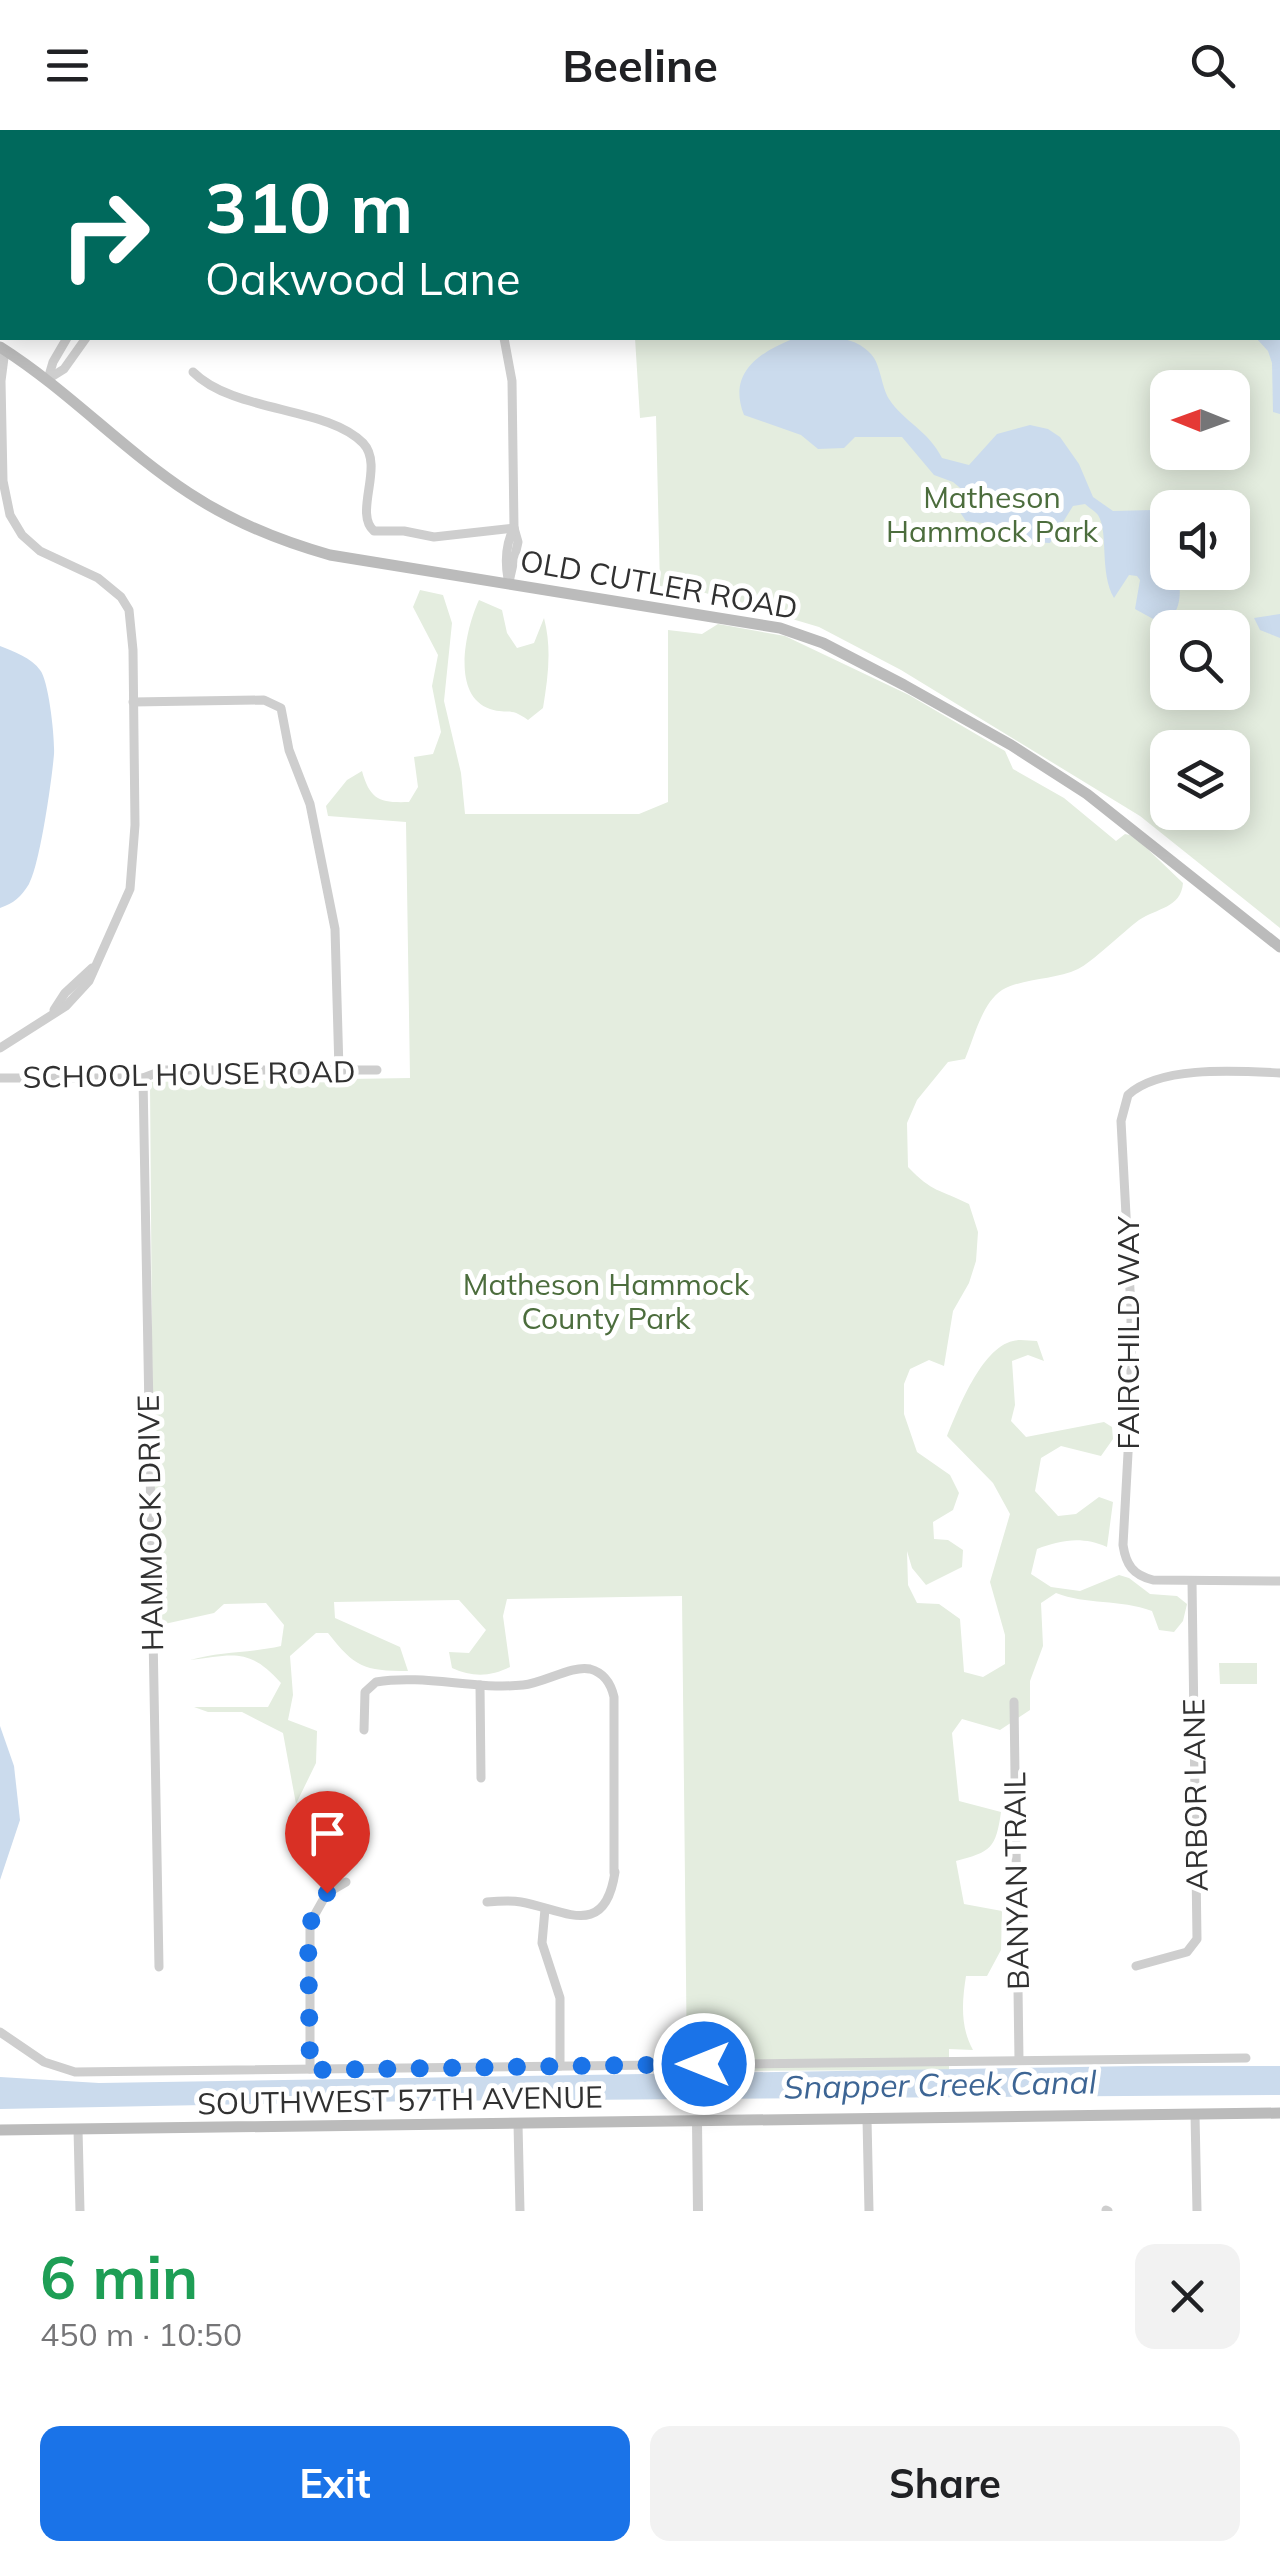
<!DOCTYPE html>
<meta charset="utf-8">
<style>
:root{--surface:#fff;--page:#f2f2f2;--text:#202124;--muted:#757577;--accent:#1a73e8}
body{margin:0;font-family:Mulish,sans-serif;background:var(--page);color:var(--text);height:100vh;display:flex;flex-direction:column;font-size:38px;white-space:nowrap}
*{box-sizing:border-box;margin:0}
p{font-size:32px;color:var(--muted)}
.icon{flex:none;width:55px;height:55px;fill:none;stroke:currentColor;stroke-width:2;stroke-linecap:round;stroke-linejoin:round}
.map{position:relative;height:2081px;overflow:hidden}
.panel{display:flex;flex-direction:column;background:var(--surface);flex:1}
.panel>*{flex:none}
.top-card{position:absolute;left:0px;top:0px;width:1280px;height:210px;box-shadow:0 5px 25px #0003;background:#00695c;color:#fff;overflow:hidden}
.needle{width:65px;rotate:271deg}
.controls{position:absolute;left:1150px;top:240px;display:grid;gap:20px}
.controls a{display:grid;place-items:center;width:100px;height:100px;border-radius:20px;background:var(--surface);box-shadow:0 5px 25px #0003;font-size:50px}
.pin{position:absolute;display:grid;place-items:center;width:85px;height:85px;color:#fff;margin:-102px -42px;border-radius:50% 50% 50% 0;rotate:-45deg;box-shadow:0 0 10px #0007}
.pin .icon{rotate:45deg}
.me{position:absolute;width:110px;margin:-55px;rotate:270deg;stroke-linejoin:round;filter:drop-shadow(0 0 8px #0008)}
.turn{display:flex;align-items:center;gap:35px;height:210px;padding:0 40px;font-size:45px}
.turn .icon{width:130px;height:130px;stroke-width:2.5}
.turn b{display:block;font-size:70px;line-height:85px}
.round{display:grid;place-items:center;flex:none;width:105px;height:105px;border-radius:20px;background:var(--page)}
.headline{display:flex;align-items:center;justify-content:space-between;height:170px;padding:0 40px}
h1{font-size:60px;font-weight:700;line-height:75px;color:#1e9e55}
.action{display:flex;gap:20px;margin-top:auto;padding:20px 40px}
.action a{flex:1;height:115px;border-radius:20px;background:var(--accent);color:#fff;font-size:40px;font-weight:700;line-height:115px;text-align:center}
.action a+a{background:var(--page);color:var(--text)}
header{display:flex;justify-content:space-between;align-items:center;height:130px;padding:0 40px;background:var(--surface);font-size:45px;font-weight:700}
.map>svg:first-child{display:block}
.green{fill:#e4eddf;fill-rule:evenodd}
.water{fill:#cbdbed}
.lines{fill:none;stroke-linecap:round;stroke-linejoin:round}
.minor{stroke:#cecece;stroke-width:9}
.tertiary{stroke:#cecece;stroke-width:10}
.secondary{stroke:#bbb;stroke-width:11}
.route{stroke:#1a73e8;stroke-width:18;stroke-dasharray:0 32.4}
.labels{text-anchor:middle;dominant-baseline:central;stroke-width:10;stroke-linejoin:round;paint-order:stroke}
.park-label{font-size:30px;fill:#4c6d3d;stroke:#fff}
.street-label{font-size:30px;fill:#313131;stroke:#fff}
.water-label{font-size:32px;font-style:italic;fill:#3d6594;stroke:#fff}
</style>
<header><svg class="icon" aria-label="menu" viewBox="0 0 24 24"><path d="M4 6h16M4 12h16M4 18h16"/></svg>Beeline<svg class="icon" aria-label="search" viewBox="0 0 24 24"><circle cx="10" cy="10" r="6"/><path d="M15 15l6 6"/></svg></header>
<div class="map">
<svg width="1280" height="2081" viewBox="0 0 1280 2081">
<rect width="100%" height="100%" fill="#fff"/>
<!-- green -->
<g class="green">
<path d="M652,0H1280V798L1140,686L901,540L819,497L702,462L660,456L656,286L640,288L635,208H1278V2H651ZM1168,258H1232V322H1168ZM1168,378H1232V442H1168ZM1168,498H1232V562H1168ZM1168,618H1232V682H1168Z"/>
<path d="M420,460L443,465L452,493L444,571L461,643L465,684H639L668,672V500L702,504L718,494L785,506L909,565L1005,621L1013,639L1064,668L1116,711L1125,704L1134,706L1183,753C1181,778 1157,778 1139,790C1123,802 1091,833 1078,839C1055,850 1023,848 1002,860C982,873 974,908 965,929L948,932L917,970L907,993L908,1037C933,1063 939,1059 969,1074L978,1102L976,1131L969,1153L953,1181L944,1236L929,1230L910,1239L904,1254V1284L917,1322L950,1345L959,1363L953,1380L933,1392L934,1409L948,1410L963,1420L962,1437L926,1455L912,1438L907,1421L908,1455L917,1473L939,1474L960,1489L964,1542L983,1547L1005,1534V1505L990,1452L1010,1384L993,1353L947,1306C958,1280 981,1218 1013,1211C1020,1209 1029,1211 1037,1211L1044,1231L1028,1225L1012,1231L1015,1275L1011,1291L1026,1307L1104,1292L1112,1297L1113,1309L1101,1326L1061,1316L1041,1328L1035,1361L1058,1386L1076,1384L1099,1367L1113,1372L1107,1417C1082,1406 1061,1410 1037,1419L1031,1444L1051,1457L1080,1461L1119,1445L1129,1448L1150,1464L1177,1466L1187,1474L1183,1491L1174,1502L1159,1500L1152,1481C1120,1469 1086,1475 1056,1463L1041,1473L1043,1516L1030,1551V1580L1000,1600L962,1589L952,1603L959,1671L1001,1682C996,1718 991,1722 956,1731L964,1774L1002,1781L1001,1820L987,1846H966C962,1871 960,1897 973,1920L949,1919V1940L687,1941L682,1466L507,1469L503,1486L510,1537C490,1547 472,1547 452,1538L449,1522L469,1523L486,1500L459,1470L334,1472L335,1488L400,1517L408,1541C363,1541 355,1537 328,1503H316L290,1526L293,1565L288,1590L317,1601L316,1633L296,1674L283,1603L242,1582H208L194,1577H268L281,1553C249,1517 233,1525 190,1530C220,1521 251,1523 281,1516L284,1495L266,1473L224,1474L214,1483L160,1495L159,1475H154L150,952L410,948L406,692L328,686L326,676L347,650L362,641C370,670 380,673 409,672L418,657L414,627L433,624L441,602L432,556L438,525L413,477Z"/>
<path d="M479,470L502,480L507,503L517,518L534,513L544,488C552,519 548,547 543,578L528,590C509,576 508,585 490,579C450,565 466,498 479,470Z"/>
<polygon points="1257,1533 1257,1554 1220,1554 1219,1533"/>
</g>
<!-- water -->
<g class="water">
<polygon points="1278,162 1280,163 1280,284 1273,282 1272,233 1268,221 1256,208 1278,208"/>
<path d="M795,208C821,207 852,203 871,224C881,235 881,256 889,269C904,292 927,299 942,328L969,335L997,304L1030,295L1048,299L1060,307L1079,334L1093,367L1113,381L1153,380L1170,370H1178L1183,377L1168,378V442L1178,443C1180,456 1182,472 1174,484L1155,490L1135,479L1140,450L1137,446L1129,445L1114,468C1099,442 1109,402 1098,385C1097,383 1087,376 1085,374L1073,376L1050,413L1009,411L1005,399L990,394L966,391L953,372L965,362L953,352L934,345L902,307H855L844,318L818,319L801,305L744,285C727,242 760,222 795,208Z"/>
<polygon points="1280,484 1280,508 1260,500 1254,488"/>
<path d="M0,516C13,521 32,528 40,540C49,551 55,609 54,624C52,649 40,735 29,754C21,767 14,773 0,778Z"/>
<polygon points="0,1596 14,1636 20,1690 0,1750"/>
<polygon points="1138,1936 1280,1936 1280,1965 419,1971 0,1979 0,1947 99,1953"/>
</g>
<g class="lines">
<!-- minor -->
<g class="minor">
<polyline points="63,0 63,2"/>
<polyline points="75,0 75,2"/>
<polyline points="504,208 512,251 514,398 518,412 509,452"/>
<path d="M193,242C234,283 327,276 363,313C385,336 353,383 374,401H404L434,407L514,398"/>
<polyline points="48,249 64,239 86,208"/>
<polyline points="48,249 53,232 67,208"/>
<path d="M508,449C505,432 506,413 514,398"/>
<polyline points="133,572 264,570 281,578 289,620 310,674 335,799 339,940"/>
<polyline points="54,880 65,863 92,838"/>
<polyline points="0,918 66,876 89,851 130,759 135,695 133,520 129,480 121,467 98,448 40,421 22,405 10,385 3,351 1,251 5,220"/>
<path d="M1280,943C1239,941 1160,935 1128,965L1121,991L1131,1179V1268L1123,1415C1126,1435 1133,1445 1153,1450L1280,1451"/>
<polyline points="0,948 143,948 164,940 377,940"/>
<polyline points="143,948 159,1837"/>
<polyline points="480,1555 481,1648"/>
<polyline points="1014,1572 1019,1930"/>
<path d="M364,1600L365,1562L376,1552C425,1544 474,1560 523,1555C544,1553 572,1535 590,1539C605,1543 611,1554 614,1567V1743"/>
<path d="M487,1772C498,1771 510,1770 521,1772C565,1780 605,1810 615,1742"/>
<polyline points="545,1779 542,1813 560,1868 560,1936"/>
<polyline points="1136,1836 1187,1822 1197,1809 1192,1451"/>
<polyline points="0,1902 44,1932 75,1942 1246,1928"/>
<polyline points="310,1939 310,1793 327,1763 346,1752"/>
<polyline points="1195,1984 1197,2081"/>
<polyline points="867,1989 869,2081"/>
<polyline points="518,1994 520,2081"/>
<polyline points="78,1999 80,2081"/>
<polyline points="1106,2080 1108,2081"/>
</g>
<!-- tertiary -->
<polyline class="tertiary" points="697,1991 698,2081"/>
<!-- secondary -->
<g class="secondary">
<path d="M0,217C68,260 122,319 189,363C233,392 280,411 330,425L780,498L823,513L904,555L1011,615L1087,664L1280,817"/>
<polyline points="0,2000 1280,1983"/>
</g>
</g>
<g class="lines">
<!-- route -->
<polyline class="route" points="327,1763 313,1784 308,1804 310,1940 704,1934"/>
</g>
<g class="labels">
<!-- park labels -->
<g class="park-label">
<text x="992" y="367">Matheson<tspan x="992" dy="34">Hammock Park</tspan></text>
<text x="606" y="1154">Matheson Hammock<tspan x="606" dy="34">County Park</tspan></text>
</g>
<!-- street labels -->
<g class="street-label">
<text transform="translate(659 454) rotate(10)">OLD CUTLER ROAD</text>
<text transform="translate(189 944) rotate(-1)">SCHOOL HOUSE ROAD</text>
<text transform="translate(1128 1203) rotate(-90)">FAIRCHILD WAY</text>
<text transform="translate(150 1393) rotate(-91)">HAMMOCK DRIVE</text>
<text transform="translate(1195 1665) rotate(-91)">ARBOR LANE</text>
<text transform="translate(1016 1751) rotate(-91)">BANYAN TRAIL</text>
<text transform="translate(400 1970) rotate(-1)">SOUTHWEST 57TH AVENUE</text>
</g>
<!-- water labels -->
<g class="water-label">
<text transform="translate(940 1954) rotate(-1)">Snapper Creek Canal</text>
</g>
</g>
</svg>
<div class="controls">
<a><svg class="needle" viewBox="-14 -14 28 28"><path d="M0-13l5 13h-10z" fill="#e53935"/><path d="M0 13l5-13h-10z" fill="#757577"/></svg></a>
<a><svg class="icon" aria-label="sound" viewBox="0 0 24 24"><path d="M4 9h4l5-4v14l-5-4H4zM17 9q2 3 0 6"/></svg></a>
<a><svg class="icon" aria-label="search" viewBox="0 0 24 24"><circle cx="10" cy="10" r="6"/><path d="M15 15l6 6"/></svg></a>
<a><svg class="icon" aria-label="layers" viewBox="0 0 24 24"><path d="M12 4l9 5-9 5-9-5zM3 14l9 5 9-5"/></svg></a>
</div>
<div class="pin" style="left:327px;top:1763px;background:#d93025"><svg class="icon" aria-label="arrive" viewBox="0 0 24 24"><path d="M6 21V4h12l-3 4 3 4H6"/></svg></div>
<svg class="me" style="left:704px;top:1934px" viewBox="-20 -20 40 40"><circle r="17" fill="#1a73e8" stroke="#fff" stroke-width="3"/><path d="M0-11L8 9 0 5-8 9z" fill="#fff"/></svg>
<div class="top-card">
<div class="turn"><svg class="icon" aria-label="right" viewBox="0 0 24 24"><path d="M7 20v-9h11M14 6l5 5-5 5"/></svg><div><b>310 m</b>Oakwood Lane</div></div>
</div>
</div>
<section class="panel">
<div class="headline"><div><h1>6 min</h1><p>450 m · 10:50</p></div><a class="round"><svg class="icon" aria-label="close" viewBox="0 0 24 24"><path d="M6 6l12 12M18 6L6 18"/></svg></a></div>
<div class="action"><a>Exit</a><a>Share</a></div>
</section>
